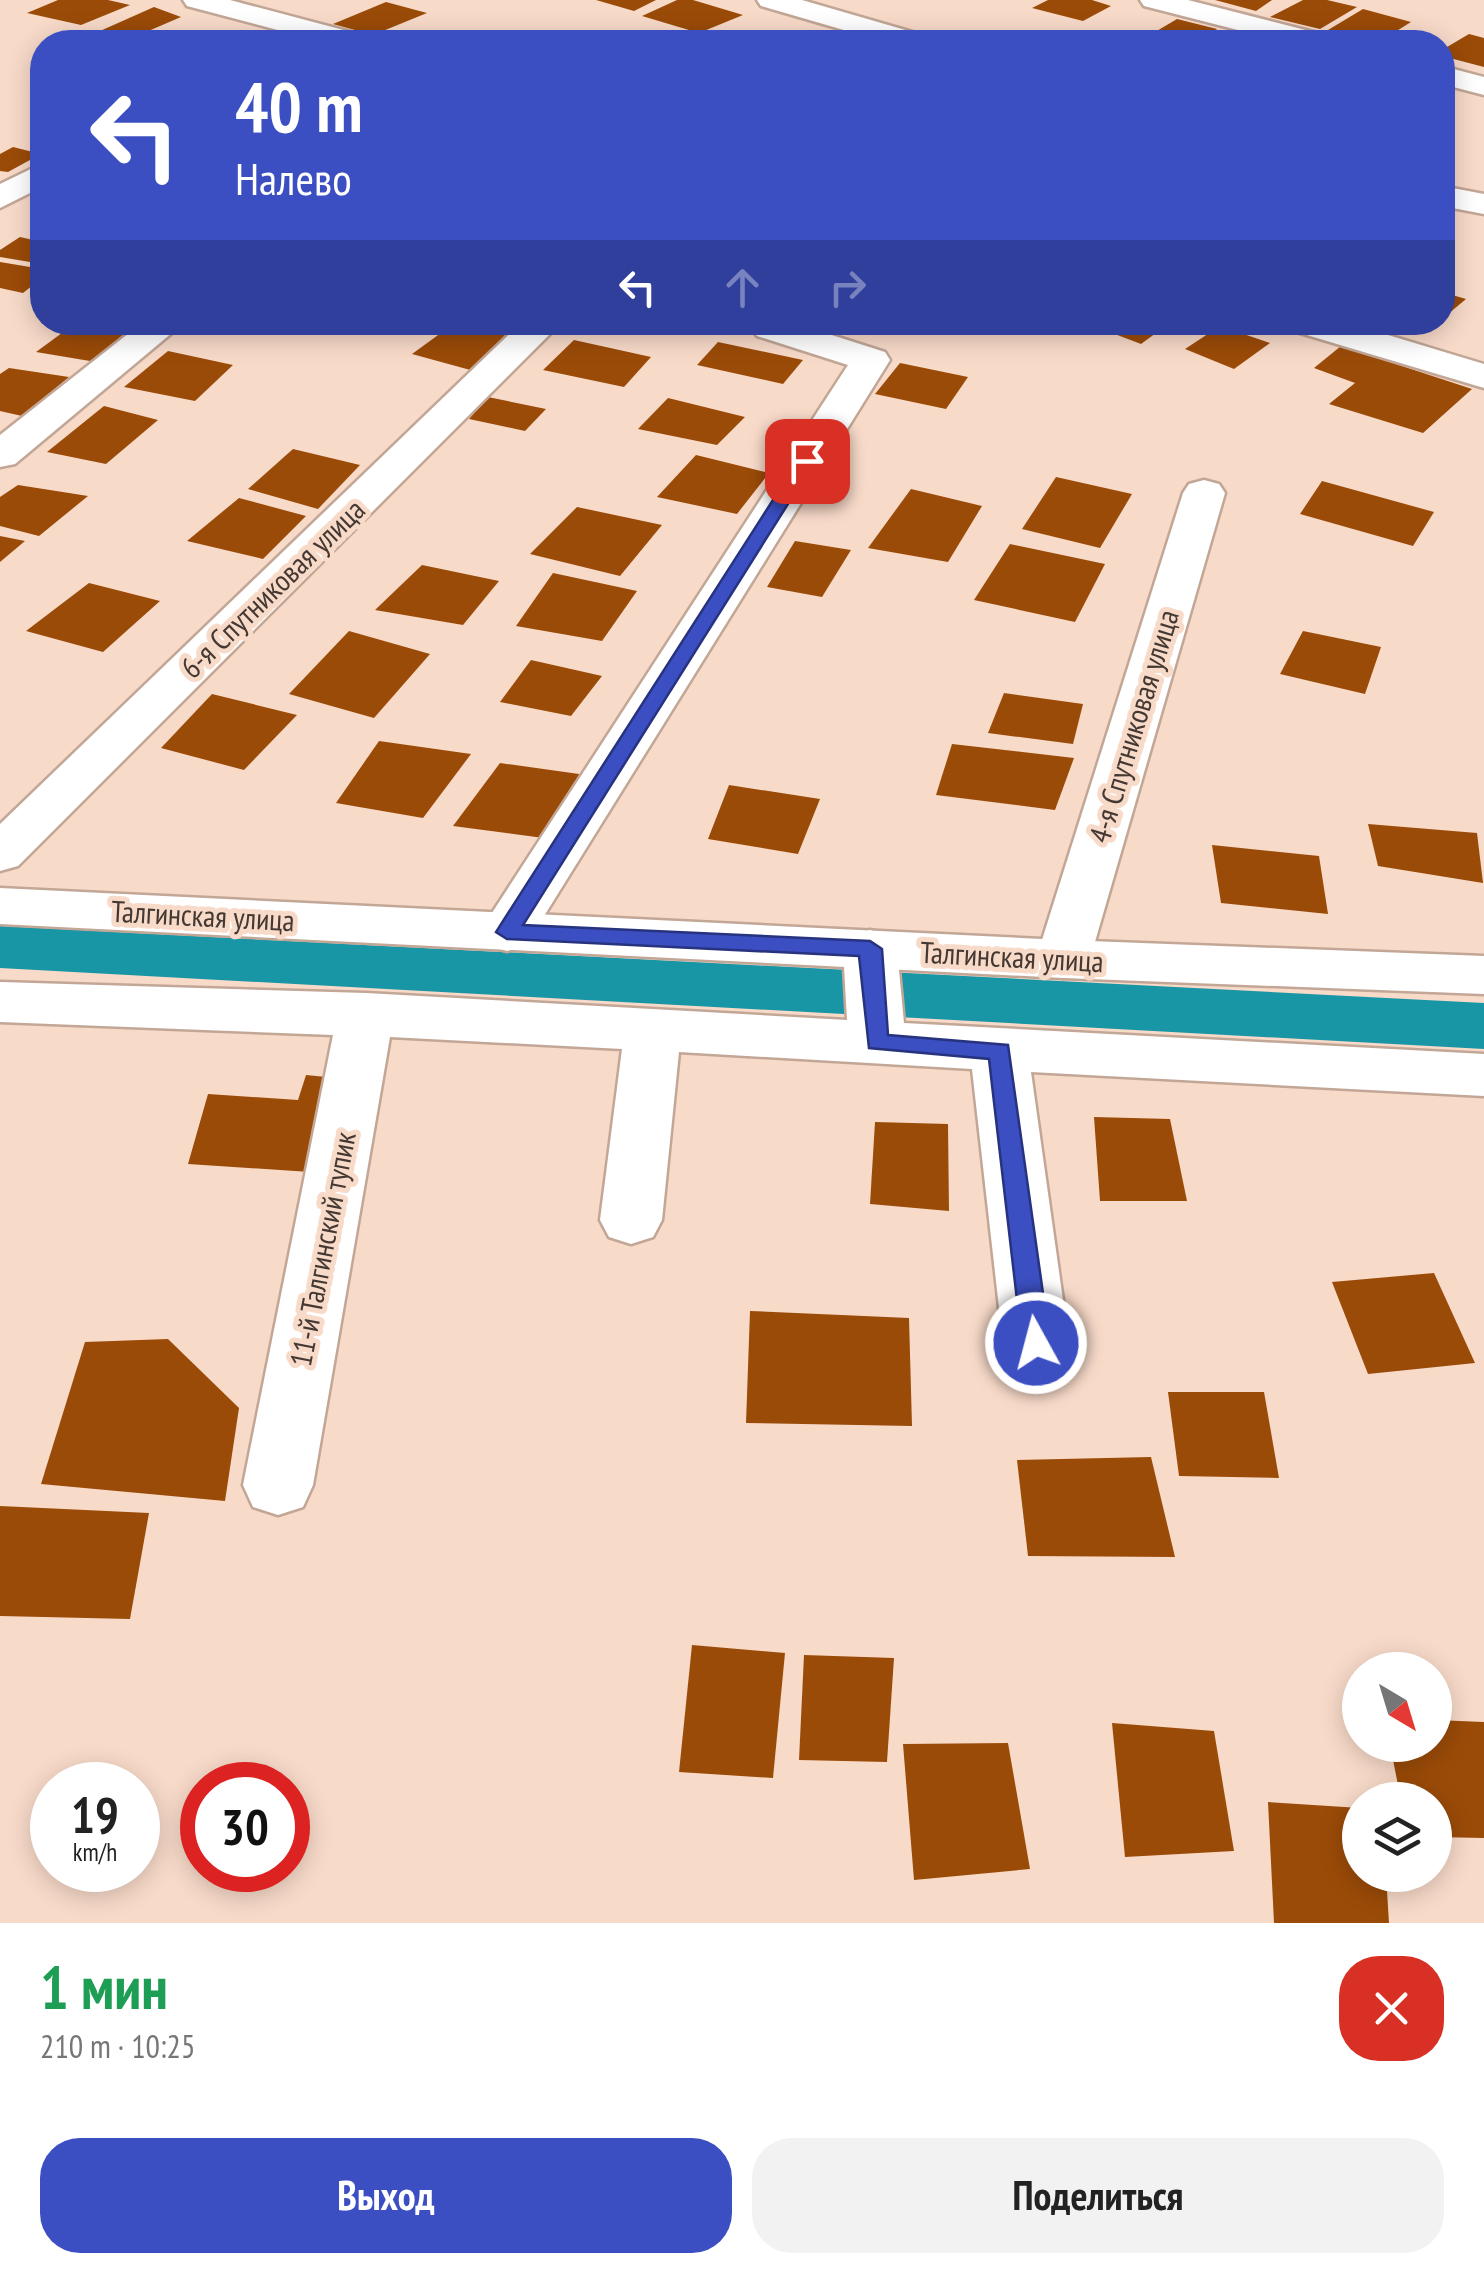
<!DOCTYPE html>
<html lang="ru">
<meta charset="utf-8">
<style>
:root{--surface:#fff;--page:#f2f2f2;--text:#222;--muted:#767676;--accent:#3c4fc2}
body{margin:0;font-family:"PT Sans Narrow",sans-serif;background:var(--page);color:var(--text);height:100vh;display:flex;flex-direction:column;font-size:38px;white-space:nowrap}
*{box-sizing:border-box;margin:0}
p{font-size:32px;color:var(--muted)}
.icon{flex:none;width:55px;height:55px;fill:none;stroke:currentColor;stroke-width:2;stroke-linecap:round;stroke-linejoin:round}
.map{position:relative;height:1923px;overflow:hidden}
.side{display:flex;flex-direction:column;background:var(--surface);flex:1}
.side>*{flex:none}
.guide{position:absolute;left:30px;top:30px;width:1425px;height:305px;border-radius:40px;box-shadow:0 5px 25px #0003;background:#3c4fc2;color:#fff;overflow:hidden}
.needle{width:65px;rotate:142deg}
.fabs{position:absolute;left:1342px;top:1652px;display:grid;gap:20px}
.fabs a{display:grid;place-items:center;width:110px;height:110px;border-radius:50%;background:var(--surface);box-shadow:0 5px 25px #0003;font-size:50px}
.speed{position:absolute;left:30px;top:1762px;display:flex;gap:20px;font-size:50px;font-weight:700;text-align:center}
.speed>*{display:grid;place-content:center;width:130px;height:130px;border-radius:50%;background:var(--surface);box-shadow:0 5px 25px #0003;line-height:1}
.speed small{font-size:25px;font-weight:400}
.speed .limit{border:15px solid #d22;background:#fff;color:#111}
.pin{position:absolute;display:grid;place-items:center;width:85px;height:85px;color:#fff;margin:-42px;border-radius:20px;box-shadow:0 5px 15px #0006}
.me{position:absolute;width:110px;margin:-55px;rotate:353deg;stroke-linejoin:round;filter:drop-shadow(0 0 8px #0008)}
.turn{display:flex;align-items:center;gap:35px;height:210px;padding:0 40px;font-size:45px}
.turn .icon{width:130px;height:130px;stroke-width:2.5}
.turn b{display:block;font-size:70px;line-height:85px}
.lanes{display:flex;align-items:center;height:95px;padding:0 40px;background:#0003;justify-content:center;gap:50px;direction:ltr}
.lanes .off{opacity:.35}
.round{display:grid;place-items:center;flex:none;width:105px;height:105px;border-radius:40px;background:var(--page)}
.overview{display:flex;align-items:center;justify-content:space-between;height:170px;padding:0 40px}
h1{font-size:60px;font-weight:600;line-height:75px;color:#1e9e55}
.primary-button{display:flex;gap:20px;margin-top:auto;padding:20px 40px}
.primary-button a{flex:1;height:115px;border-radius:40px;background:var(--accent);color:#fff;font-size:40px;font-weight:600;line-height:115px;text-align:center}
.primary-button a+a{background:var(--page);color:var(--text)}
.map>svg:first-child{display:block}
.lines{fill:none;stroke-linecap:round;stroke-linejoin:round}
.canal{fill:#1996a6;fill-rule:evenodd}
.building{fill:#9b4b08}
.street-casing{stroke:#c2a696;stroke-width:5}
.secondary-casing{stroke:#c2a696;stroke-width:5}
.street{fill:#fff;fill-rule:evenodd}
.secondary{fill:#fff;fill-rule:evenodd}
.route{fill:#3c4fc2;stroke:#27337e;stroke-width:2.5}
.labels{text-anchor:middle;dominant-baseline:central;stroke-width:10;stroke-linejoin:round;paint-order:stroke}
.street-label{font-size:30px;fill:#443832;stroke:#f8dac9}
</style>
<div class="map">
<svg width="1484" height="1923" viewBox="0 0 1484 1923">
<rect width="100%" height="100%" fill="#f8dac9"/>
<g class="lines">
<!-- canal -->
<polygon class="canal" points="0,926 1484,1003 1484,1049 0,968"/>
</g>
<!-- building -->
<g class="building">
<polygon points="58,0 108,0 130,5 81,25 27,13"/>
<polygon points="596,0 656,0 634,11"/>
<polygon points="677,0 693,0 743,15 699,33 642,16"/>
<polygon points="1048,0 1092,0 1111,6 1083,21 1032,8"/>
<polygon points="1215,0 1272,0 1256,11"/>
<polygon points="1303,0 1327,0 1357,7 1320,29 1270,17"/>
<polygon points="386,2 427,13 373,35 333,24"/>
<polygon points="154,7 181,17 132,38 100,31"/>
<polygon points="1363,9 1411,22 1379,42 1328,30"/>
<polygon points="1177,19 1217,29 1201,42 1150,35"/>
<polygon points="1409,31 1432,36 1421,42 1389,42"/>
<polygon points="548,33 577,42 521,42"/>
<polygon points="1469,34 1484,38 1484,67 1442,56 1442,50"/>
<polygon points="13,147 41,154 8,172 0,171 0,154"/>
<polygon points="20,237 42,242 42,264 0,257 0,250"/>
<polygon points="0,262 42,269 42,278 23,293 0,288"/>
<polygon points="1442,292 1466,299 1442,319"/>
<polygon points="77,322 128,322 147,327 102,363 36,352"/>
<polygon points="456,322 482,322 521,331 474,371 412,354"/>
<polygon points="1096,322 1171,322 1141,344 1091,325"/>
<polygon points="1220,326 1270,343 1234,369 1185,349"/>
<polygon points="574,340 651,357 624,387 543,370"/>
<polygon points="718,342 803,360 783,384 697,365"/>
<polygon points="1341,346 1472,389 1423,433 1329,404 1355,383 1314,368"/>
<polygon points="168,351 233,365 195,401 124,387"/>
<polygon points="900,363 968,377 946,409 875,394"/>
<polygon points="9,368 69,377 22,416 0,411 0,374"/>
<polygon points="488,397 546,409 525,431 469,419"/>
<polygon points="668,398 745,417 717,445 638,429"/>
<polygon points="104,406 158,420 106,464 47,452"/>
<polygon points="293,449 360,465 318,509 248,489"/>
<polygon points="696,455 769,473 737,514 657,497"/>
<polygon points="1056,477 1132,494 1100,548 1022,529"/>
<polygon points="1322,481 1434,512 1413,546 1300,514"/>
<polygon points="18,485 88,496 39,536 0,526 0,497"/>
<polygon points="911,489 982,506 948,562 868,548"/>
<polygon points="239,498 306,516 263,559 187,541"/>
<polygon points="577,507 662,525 620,576 530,554"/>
<polygon points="0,536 25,541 0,562"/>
<polygon points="795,541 851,550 822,597 767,587"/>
<polygon points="1010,544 1105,564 1075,622 974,600"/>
<polygon points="422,565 499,581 463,625 375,610"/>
<polygon points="553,573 637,591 602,641 516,626"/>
<polygon points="89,583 160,601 103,652 26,631"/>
<polygon points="349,631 430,654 374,718 289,694"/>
<polygon points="1303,631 1381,647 1365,694 1280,674"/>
<polygon points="531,660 602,676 571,716 500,702"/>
<polygon points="1004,693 1083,704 1073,744 988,733"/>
<polygon points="212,694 297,715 244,770 161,748"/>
<polygon points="379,741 471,754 423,818 336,803"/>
<polygon points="952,744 1074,758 1055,810 936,795"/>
<polygon points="500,763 586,775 551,839 453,826"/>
<polygon points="729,785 820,799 798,854 708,839"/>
<polygon points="1368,824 1477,833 1483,883 1378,866"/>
<polygon points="1212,845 1319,856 1328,914 1221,903"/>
<polygon points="306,1075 347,1079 325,1173 188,1164 208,1094 298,1100"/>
<polygon points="1094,1117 1170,1119 1187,1201 1100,1201"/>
<polygon points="875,1122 948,1124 949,1211 870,1204"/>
<polygon points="1434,1273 1475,1363 1368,1374 1332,1282"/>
<polygon points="750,1311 909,1318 912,1426 746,1423"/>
<polygon points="168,1339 239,1408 225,1501 41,1484 85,1342"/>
<polygon points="1168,1392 1264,1392 1279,1478 1179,1476"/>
<polygon points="1151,1457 1175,1557 1028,1556 1017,1460"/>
<polygon points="0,1506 149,1513 130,1619 0,1616"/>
<polygon points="692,1645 785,1653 773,1778 679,1772"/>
<polygon points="804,1655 894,1658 887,1762 799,1760"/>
<polygon points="1435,1720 1484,1722 1484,1838 1435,1837 1435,1800 1401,1800 1390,1745 1435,1745"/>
<polygon points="1112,1723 1214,1731 1234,1851 1125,1857"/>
<polygon points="1008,1743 1030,1869 914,1880 903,1744"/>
<polygon points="1268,1802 1360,1808 1360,1875 1386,1875 1389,1923 1274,1923"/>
</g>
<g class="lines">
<defs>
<g id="street">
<polygon points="183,0 230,0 366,36 370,42 323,42 187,6"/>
<polygon points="757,0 802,0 926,36 930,42 885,42 761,6"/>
<polygon points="1140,0 1188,0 1329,36 1333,42 1285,42 1144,6"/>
<polygon points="1442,66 1484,77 1484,95 1442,84"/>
<polygon points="37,166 42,167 42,187 0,208 0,184"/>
<polygon points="1442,186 1484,194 1484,214 1442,206"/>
<polygon points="143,322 185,322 15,464 0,467 0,435"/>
<polygon points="522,322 562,322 18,866 0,871 0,824"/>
<polygon points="755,322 791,322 885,352 890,360 526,945 507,951 488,945 480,932 488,919 848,365 757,336 751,328"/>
<polygon points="1285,322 1345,322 1484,364 1484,388 1290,330"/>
<polygon points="1204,480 1219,484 1225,493 1090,959 1082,972 1063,978 1044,972 1036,959 1183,493 1189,484"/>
<polygon points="870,930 889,936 897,949 904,1023 1484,1054 1484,1096 1031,1072 1069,1343 1059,1362 1036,1370 1013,1362 1003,1343 972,1069 679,1052 662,1220 653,1237 631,1244 609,1237 600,1220 622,1049 390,1037 313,1485 303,1507 278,1515 253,1507 243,1485 333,1035 0,1022 0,982 366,993 847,1020 843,949 851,936"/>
</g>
<polygon id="secondary" points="0,888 1063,940 1484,956 1484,994 1063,978 0,924"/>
</defs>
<!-- street casing -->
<use href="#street" class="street-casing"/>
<!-- secondary casing -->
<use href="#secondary" class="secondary-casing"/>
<!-- street -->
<use href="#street" class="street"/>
<!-- secondary -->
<use href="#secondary" class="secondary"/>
</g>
<!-- route -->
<polygon class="route" points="807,456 815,461 523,925 870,941 882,949 888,1035 1008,1045 1050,1343 1046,1351 1026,1351 1022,1343 989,1059 869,1048 859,956 507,939 496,932 798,461"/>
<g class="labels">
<!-- street labels -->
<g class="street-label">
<text transform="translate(272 588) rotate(-44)">6-я Спутниковая улица</text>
<text transform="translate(1133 726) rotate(-73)">4-я Спутниковая улица</text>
<text transform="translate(203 915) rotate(3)">Талгинская улица</text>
<text transform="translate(1012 956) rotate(3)">Талгинская улица</text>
<text transform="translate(322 1249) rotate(-79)">11-й Талгинский тупик</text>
</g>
</g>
</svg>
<div class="fabs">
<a><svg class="needle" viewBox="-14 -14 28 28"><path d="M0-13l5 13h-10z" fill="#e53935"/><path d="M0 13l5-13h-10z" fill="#767676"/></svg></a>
<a><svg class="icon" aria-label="layers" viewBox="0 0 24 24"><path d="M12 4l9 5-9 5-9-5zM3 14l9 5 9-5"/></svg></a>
</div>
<div class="speed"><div>19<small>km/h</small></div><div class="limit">30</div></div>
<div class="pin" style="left:807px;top:461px;background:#d93025"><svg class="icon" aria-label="arrive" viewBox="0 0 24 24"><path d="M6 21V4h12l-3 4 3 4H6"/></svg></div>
<svg class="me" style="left:1036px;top:1343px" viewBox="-20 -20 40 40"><circle r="17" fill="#3c4fc2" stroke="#fff" stroke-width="3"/><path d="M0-11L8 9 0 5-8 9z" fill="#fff"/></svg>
<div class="guide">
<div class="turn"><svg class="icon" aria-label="left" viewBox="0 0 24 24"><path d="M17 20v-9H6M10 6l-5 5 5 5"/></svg><div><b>40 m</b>Налево</div></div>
<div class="lanes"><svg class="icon" aria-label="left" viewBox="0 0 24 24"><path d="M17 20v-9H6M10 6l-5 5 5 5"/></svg><svg class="icon off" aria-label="ahead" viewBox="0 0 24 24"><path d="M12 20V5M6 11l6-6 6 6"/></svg><svg class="icon off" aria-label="right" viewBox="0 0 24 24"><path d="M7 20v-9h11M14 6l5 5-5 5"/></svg></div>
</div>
</div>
<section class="side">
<div class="overview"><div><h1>1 мин</h1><p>210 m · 10:25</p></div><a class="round" style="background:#d93025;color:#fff"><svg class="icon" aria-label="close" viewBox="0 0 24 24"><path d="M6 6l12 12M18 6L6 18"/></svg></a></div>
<div class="primary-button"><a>Выход</a><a>Поделиться</a></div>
</section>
